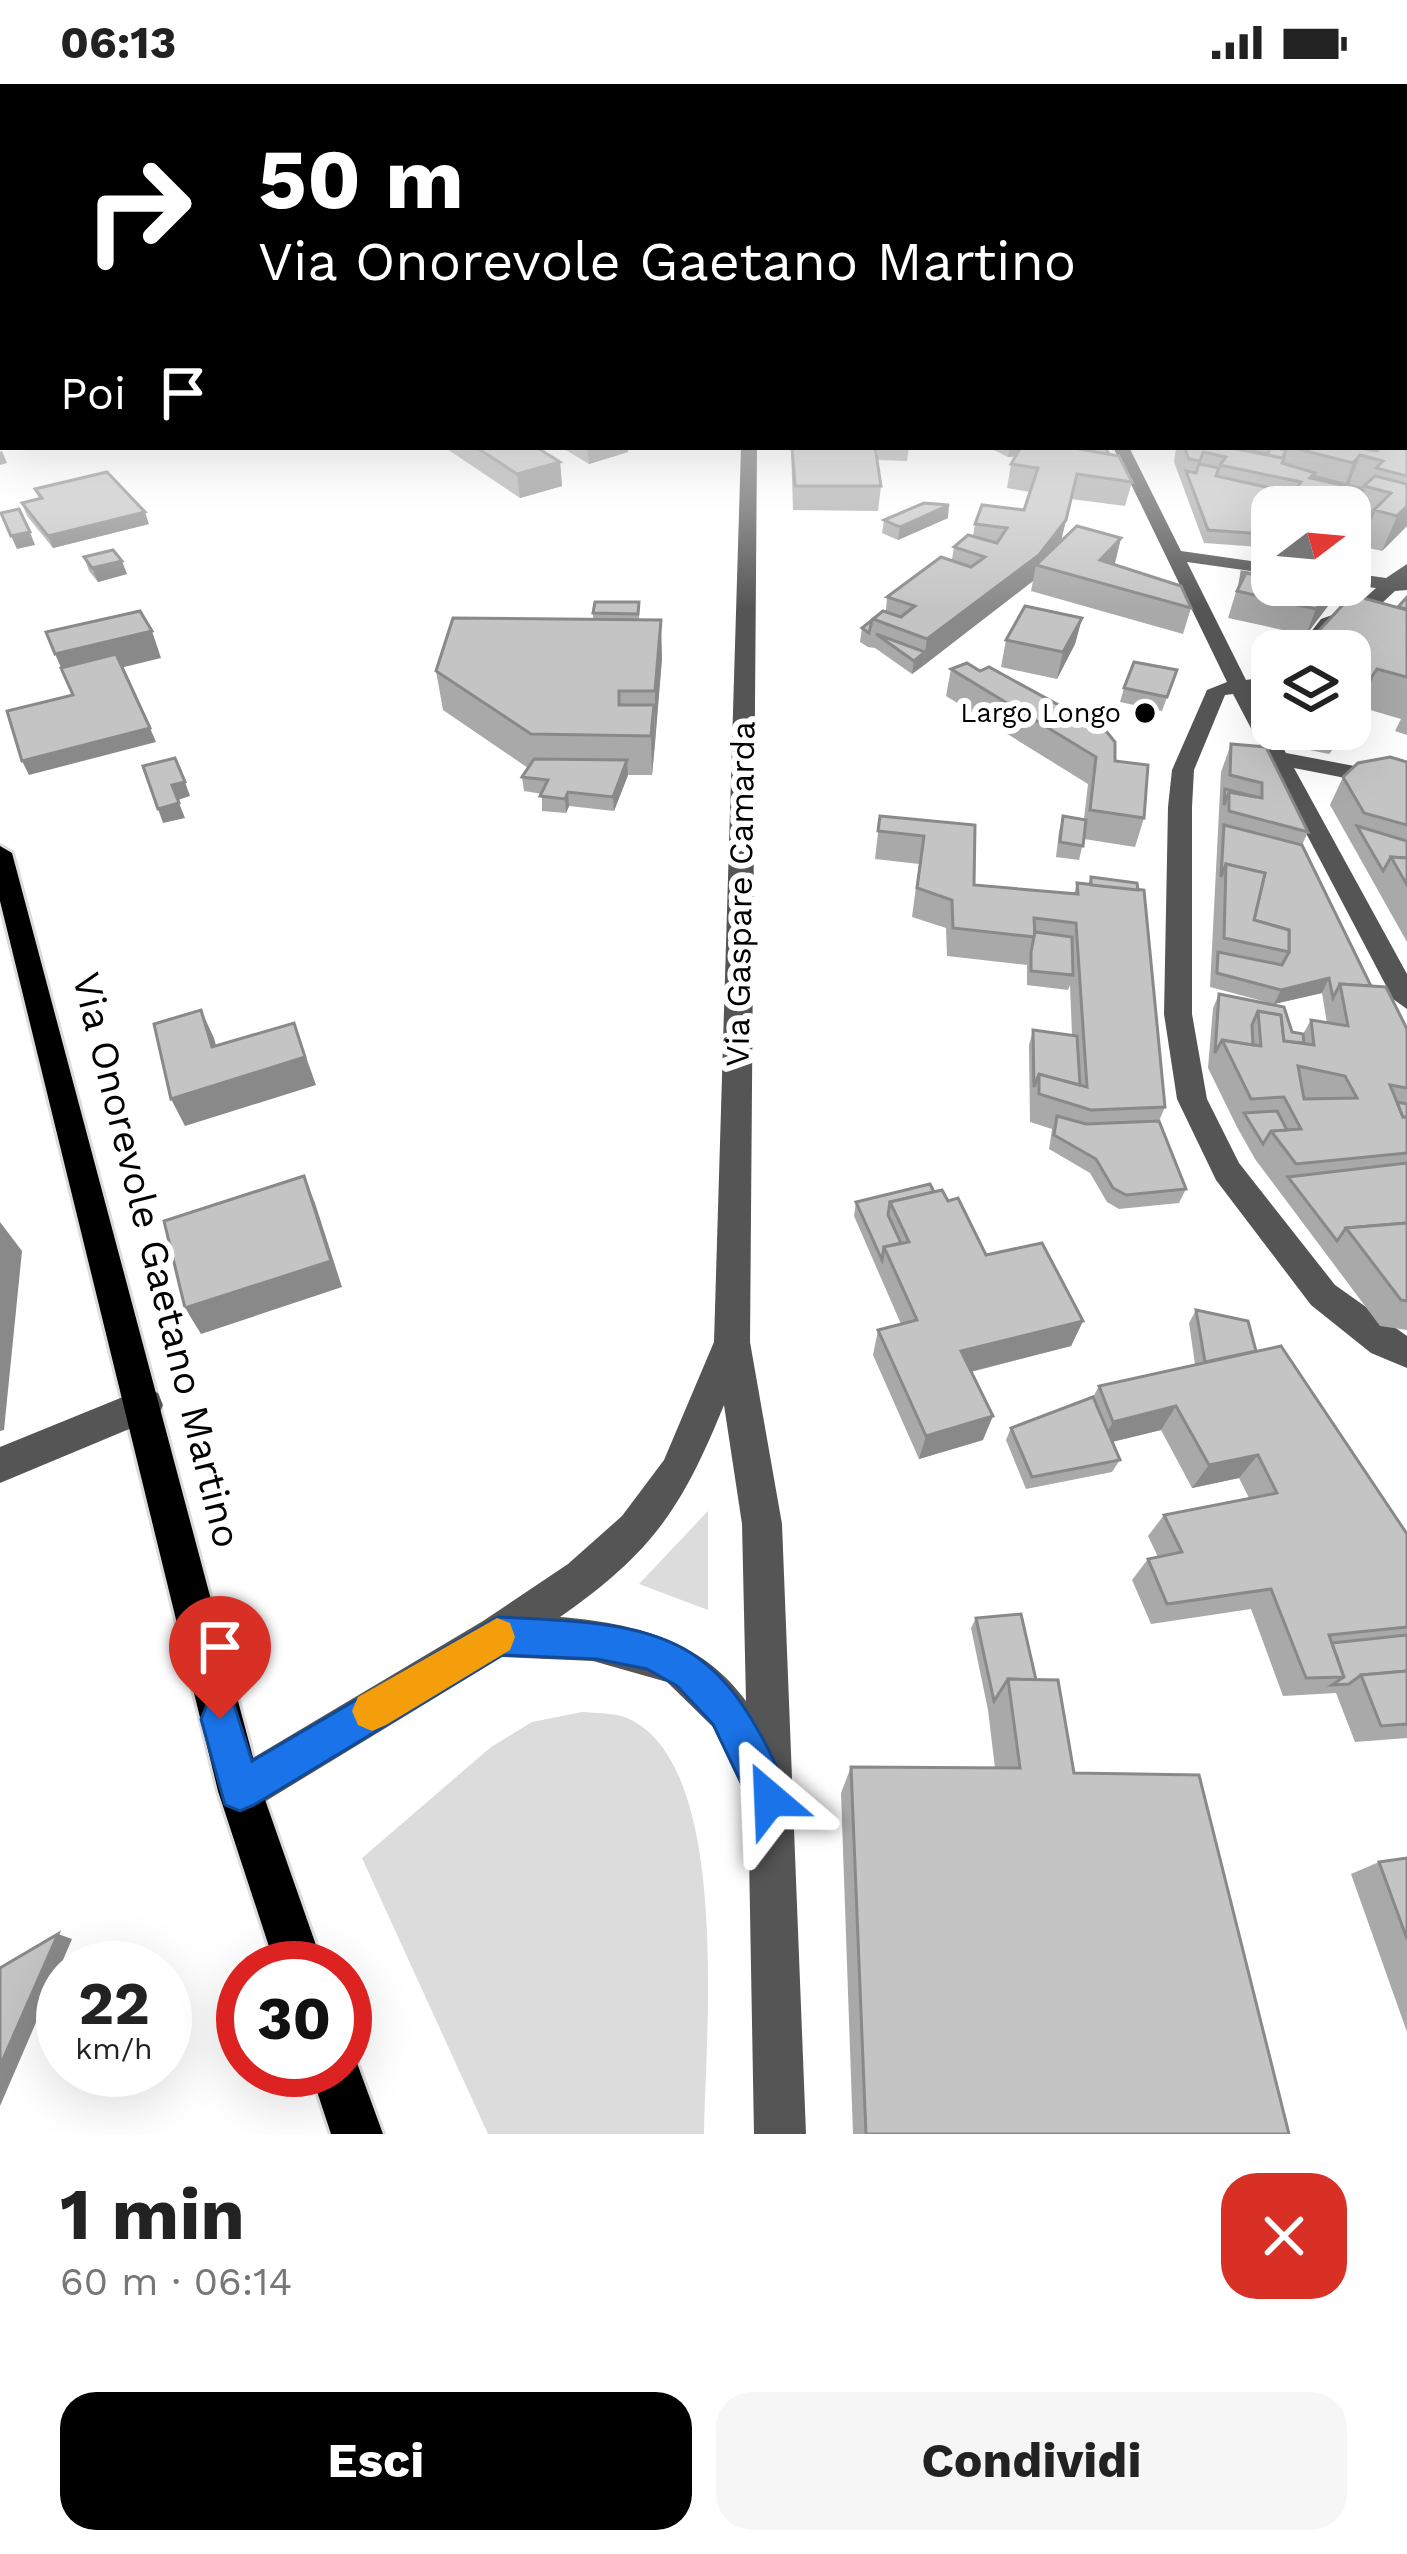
<!DOCTYPE html>
<html lang="it">
<meta charset="utf-8">
<style>
:root{--surface:#fff;--page:#f6f6f6;--text:#222;--muted:#767676;--accent:#000}
body{margin:0;font-family:"Work Sans",sans-serif;background:var(--page);color:var(--text);height:100vh;display:flex;flex-direction:column;font-size:45px;white-space:nowrap}
*{box-sizing:border-box;margin:0}
p{font-size:39px;color:var(--muted)}
.icon{flex:none;width:66px;height:66px;fill:none;stroke:currentColor;stroke-width:2;stroke-linecap:round;stroke-linejoin:round}
.map{position:relative;height:2050px;overflow:hidden}
.side{display:flex;flex-direction:column;background:var(--surface);flex:1}
.side>*{flex:none}
.hud{position:absolute;left:0px;top:0px;width:1407px;height:366px;box-shadow:0 12px 48px #0002;background:#000;color:#fff;overflow:hidden}
.needle{width:78px;rotate:74deg}
.fabs{position:absolute;left:1251px;top:402px;display:grid;gap:24px}
.fabs a{display:grid;place-items:center;width:120px;height:120px;border-radius:24px;background:var(--surface);box-shadow:0 12px 48px #0002;font-size:60px}
.speed{position:absolute;left:36px;top:1857px;display:flex;gap:24px;font-size:60px;font-weight:700;text-align:center}
.speed>*{display:grid;place-content:center;width:156px;height:156px;border-radius:50%;background:var(--surface);box-shadow:0 12px 48px #0002;line-height:1}
.speed small{font-size:30px;font-weight:400}
.speed .limit{border:18px solid #d22;background:#fff;color:#111}
.pin{position:absolute;display:grid;place-items:center;width:102px;height:102px;color:#fff;margin:-123px -51px;border-radius:50% 50% 50% 0;rotate:-45deg;box-shadow:0 0 12px #0007}
.pin .icon{rotate:45deg}
.me{position:absolute;width:132px;margin:-66px;rotate:334deg;stroke-linejoin:round;filter:drop-shadow(0 0 9px #0008)}
.turn{display:flex;align-items:center;gap:42px;height:252px;padding:0 60px;font-size:54px}
.turn .icon{width:156px;height:156px;stroke-width:2.5}
.turn b{display:block;font-size:84px;line-height:102px}
.then{display:flex;align-items:center;height:114px;padding:0 60px;background:#0003;gap:24px;font-size:45px}
.round{display:grid;place-items:center;flex:none;width:126px;height:126px;border-radius:36px;background:var(--page)}
.overview{display:flex;align-items:center;justify-content:space-between;height:204px;padding:0 60px}
h1{font-size:72px;font-weight:700;line-height:90px}
.action{display:flex;gap:24px;margin-top:auto;padding:24px 60px}
.action a{flex:1;height:138px;border-radius:36px;background:var(--accent);color:#fff;font-size:48px;font-weight:700;line-height:138px;text-align:center}
.action a+a{background:var(--page);color:var(--text)}
.status{display:flex;justify-content:space-between;align-items:center;height:84px;padding:0 60px;background:var(--surface);direction:ltr}
.status svg{height:33px;fill:currentColor}
.map>svg:first-child{display:block}
.green{fill:#dcdcdc}
.lines{fill:none;stroke-linecap:round;stroke-linejoin:round}
.major-casing{stroke:#dbdbdb;stroke-width:6}
.minor{fill:#555;fill-rule:evenodd}
.major{fill:#000;fill-rule:evenodd}
.wall{fill:#a9a9a9}
.shaded-wall{fill:#898989}
.building{fill:#c4c4c4;stroke:#898989;stroke-width:3;fill-rule:evenodd}
.route{fill:#1a73e8;stroke:#114b97;stroke-width:3}
.slow{fill:#f59e0b}
.poi-dot{fill:#000;stroke:#fff;stroke-width:4.5}
.labels{text-anchor:middle;dominant-baseline:central;stroke-width:12;stroke-linejoin:round;paint-order:stroke}
.far-poi-label{font-size:27px;fill:#000;stroke:#fff;text-anchor:end}
.street-label{font-size:33px;fill:#000;stroke:#fff}
.near-street-label{font-size:39px;fill:#000;stroke:#fff}
</style>
<div class="status"><b>06:13</b><svg viewBox="0 0 49 12"><path d="M0 12V9h3v3zM5 12V6h3v6zM10 12V3h3v9zM15 12V0h3v12zM26 1h20v11H26zM47 4h2v5h-2z"/></svg></div>
<div class="map">
<svg width="1407" height="2050" viewBox="0 0 1407 2050">
<rect width="100%" height="100%" fill="#fff"/>
<!-- green -->
<g class="green">
<polygon points="708,1427 708,1526 639,1500"/>
<path d="M582,1628C595,1629 615,1629 627,1634C733,1680 705,1954 704,2050H488L362,1774L491,1663L532,1638Z"/>
</g>
<g class="lines">
<defs>
<g id="major">
<polygon points="0,762 12,769 262,1707 324,1884 276,1884 218,1707 0,817"/>
<polygon points="345,1965 353,1968 383,2050 331,2050 310,1986 345,1986"/>
</g>
</defs>
<!-- major casing -->
<use href="#major" class="major-casing"/>
<!-- minor -->
<g class="minor">
<path d="M741,363H757L750,1258L782,1440L806,2050H754L748,1716L713,1643L667,1598L593,1577L502,1573L256,1723L240,1729L224,1723L218,1707L224,1691L483,1537L568,1480L622,1432L664,1376L714,1258ZM724,1321L742,1440L746,1617C701,1555 633,1539 560,1533C653,1468 682,1424 724,1321Z"/>
<polygon points="1113,363 1129,363 1181,467 1272,480 1272,490 1187,478 1246,596 1272,592 1272,604 1252,607 1286,669 1407,692 1407,706 1294,684 1407,890 1407,925 1393,915 1233,610 1225,611 1194,686 1192,723 1192,930 1207,1015 1239,1079 1335,1201 1407,1252 1407,1284 1371,1269 1311,1221 1216,1096 1177,1015 1164,930 1168,723 1172,686 1207,606 1227,598"/>
<polygon points="1407,480 1407,506 1395,507 1369,531 1335,543 1316,567 1296,567 1321,535 1355,523 1376,504 1350,501 1350,489 1386,494"/>
<polygon points="145,1304 158,1309 163,1321 158,1333 0,1399 0,1363"/>
</g>
<!-- major -->
<use href="#major" class="major"/>
</g>
<!-- wall -->
<g class="wall">
<rect x="1404" y="278" width="3" height="33"/>
<polygon points="1407,327 1407,442 1382,467 1350,460 1350,423 1272,423 1272,455 1271,456 1262,455 1260,463 1204,459 1174,378 1176,363 1275,363 1286,366 1287,363 1404,363 1404,328"/>
<polygon points="444,363 536,363 560,378 562,402 520,414"/>
<polygon points="561,363 628,363 628,368 589,380"/>
<polygon points="791,363 909,363 907,377 877,376 881,402 878,427 793,426"/>
<polygon points="988,363 1105,363 1132,398 1125,422 1071,415 1061,457 1121,454 1114,481 1191,524 1183,550 1031,507 1033,497 912,590 875,564 868,563 860,558 862,544 886,526 887,513 952,475 954,463 973,452 975,440 1024,426 1030,408 1007,404 1011,380 1016,372 1008,373"/>
<polygon points="35,405 149,440 53,464 27,432 22,419 39,415"/>
<polygon points="948,434 898,456 882,449 884,436"/>
<polygon points="84,473 127,490 98,498 89,487"/>
<polygon points="1242,488 1339,501 1334,514 1306,551 1228,534"/>
<polygon points="1407,513 1407,651 1395,647 1401,635 1360,623 1350,638 1350,567"/>
<polygon points="639,518 639,536 662,574 652,691 628,691 614,727 569,722 566,729 542,727 542,710 524,707 522,693 528,684 443,626 436,587 593,535 593,529"/>
<polygon points="1082,534 1075,560 1057,595 1001,583 1006,556"/>
<polygon points="951,585 1115,677 1144,734 1135,763 1084,755 1079,776 1056,773 1059,747 1063,732 1084,735 1088,700 946,612"/>
<polygon points="1177,586 1162,627 1120,618 1124,604"/>
<polygon points="1288,645 1346,645 1329,670 1295,663"/>
<polygon points="1231,660 1308,748 1302,761 1371,902 1407,945 1407,1246 1380,1242 1255,1075 1237,1043 1208,984 1213,924 1219,910 1292,948 1303,950 1311,936 1327,939 1322,909 1274,920 1210,903 1221,688"/>
<polygon points="1407,678 1407,858 1330,721 1343,693"/>
<polygon points="880,732 975,741 974,801 1074,810 1077,799 1088,800 1091,793 1165,1023 1159,1037 1186,1105 1179,1119 1119,1125 1107,1118 1090,1089 1049,1065 1052,1045 1030,1038 1029,961 1033,946 1072,951 1070,901 1068,906 1027,901 1027,881 947,872 946,844 912,833 919,780 875,775"/>
<polygon points="934,1108 948,1117 986,1171 1083,1237 1071,1262 971,1288 983,1356 919,1375 873,1271 878,1246 901,1240 854,1132 856,1118"/>
<polygon points="1196,1226 1256,1267 1407,1450 1407,1654 1355,1658 1336,1609 1283,1612 1251,1525 1151,1540 1132,1496 1148,1475 1158,1473 1148,1452 1164,1431 1249,1414 1239,1394 1192,1404 1161,1346 1112,1358 1120,1376 1112,1388 1026,1405 1006,1356 1011,1344 1093,1313 1099,1302 1195,1280 1189,1239"/>
<polygon points="976,1534 1036,1596 1074,1689 1289,2050 853,2050 841,1709 851,1683 995,1684 988,1626 971,1544"/>
<polygon points="1407,1774 1407,1948 1351,1790 1379,1778"/>
</g>
<!-- shaded-wall -->
<g class="shaded-wall">
<polygon points="587,363 628,363 628,368 589,380"/>
<polygon points="1010,363 1058,363 1057,368 1008,373"/>
<polygon points="2,367 7,379 0,381 0,368"/>
<polygon points="1360,371 1347,406 1342,409 1353,379"/>
<polygon points="560,378 562,402 520,414 517,390"/>
<polygon points="1077,390 1060,461 1036,481 1033,497 923,582 927,555"/>
<polygon points="1407,420 1407,442 1382,467 1397,432"/>
<polygon points="949,421 948,434 898,456 900,443"/>
<polygon points="145,428 149,440 53,464 48,452"/>
<polygon points="30,448 35,461 17,465 11,452"/>
<polygon points="1121,454 1115,479 1097,498 1100,476"/>
<polygon points="122,477 127,490 98,498 92,484"/>
<polygon points="1339,501 1334,514 1306,551 1316,525 1329,509"/>
<polygon points="1082,534 1075,560 1057,595 1063,568"/>
<polygon points="661,536 662,574 655,660 655,607"/>
<polygon points="152,547 161,574 67,597 55,570"/>
<polygon points="925,568 923,582 912,590 914,577"/>
<polygon points="1377,585 1360,623 1350,638 1350,626"/>
<polygon points="654,621 655,660 652,691 651,652"/>
<polygon points="150,644 156,658 29,691 22,677"/>
<polygon points="1340,645 1346,645 1329,670"/>
<polygon points="627,676 628,691 614,727 613,713"/>
<polygon points="185,698 190,712 178,716 172,701"/>
<polygon points="568,708 569,722 566,729 565,715"/>
<polygon points="179,719 185,734 163,739 158,725"/>
<polygon points="1329,894 1322,909 1274,920 1281,906"/>
<polygon points="201,926 214,954 224,991 212,963"/>
<polygon points="294,939 316,1001 185,1042 171,1015"/>
<polygon points="304,1092 315,1119 342,1203 201,1250 185,1224"/>
<polygon points="0,1138 22,1167 4,1346 0,1347"/>
<polygon points="1083,1237 1071,1262 953,1292 961,1267"/>
<polygon points="1176,1322 1161,1346 1099,1361 1113,1338"/>
<polygon points="993,1332 983,1356 919,1375 926,1352"/>
<polygon points="1258,1371 1239,1394 1192,1404 1209,1381"/>
<polygon points="58,1850 72,1855 0,2022 0,1982"/>
</g>
<!-- building -->
<g class="building">
<polygon points="1404,241 1407,242 1407,263 1404,262"/>
<polygon points="1404,357 1407,357 1407,392 1376,384 1383,377 1360,371 1353,379 1290,363 1354,363 1377,367 1381,363 1404,363"/>
<polygon points="476,363 536,363 560,378 517,390"/>
<polygon points="792,363 875,363 881,402 795,402"/>
<polygon points="1021,363 1069,363 1119,372 1132,398 1077,390 1066,436 1039,471 927,555 873,535 883,527 901,533 915,522 887,513 941,473 971,483 985,473 954,463 968,451 997,459 1007,444 975,440 982,421 1024,426 1038,384 1011,380"/>
<polygon points="1069,363 1105,363 1109,370"/>
<polygon points="1184,363 1227,363 1284,374 1282,379 1315,389 1310,394 1363,406 1360,414 1350,424 1313,423 1322,413 1294,407 1301,398 1220,381 1226,373 1203,368 1200,377 1189,375"/>
<polygon points="1227,363 1268,370 1270,363 1286,366 1283,374"/>
<polygon points="1199,380 1219,384 1216,392 1293,409 1290,419 1259,413 1254,424 1272,428 1272,443 1262,442 1264,450 1208,446 1186,387 1196,389"/>
<polygon points="107,388 145,428 48,452 22,419 42,414 35,405"/>
<polygon points="1313,392 1363,405 1313,394"/>
<polygon points="1375,392 1407,400 1407,422 1397,432 1374,426 1391,409 1364,402"/>
<polygon points="924,419 949,421 900,443 884,436"/>
<polygon points="19,425 30,448 11,452 1,429"/>
<polygon points="1355,425 1373,429 1364,449 1350,446 1350,431"/>
<polygon points="1077,442 1121,454 1100,476 1181,502 1191,524 1036,481"/>
<polygon points="113,466 122,477 92,484 84,473"/>
<polygon points="1242,488 1272,492 1272,495 1246,489 1240,500"/>
<polygon points="1246,489 1272,495 1272,501 1297,501 1329,509 1316,525 1237,507"/>
<polygon points="1297,501 1339,501 1324,521 1329,509"/>
<polygon points="1352,511 1407,526 1407,593 1377,585 1350,626 1350,567 1300,567"/>
<polygon points="1407,513 1407,525 1398,523"/>
<polygon points="595,518 639,518 638,530 593,529"/>
<polygon points="1025,522 1082,534 1063,568 1006,556"/>
<polygon points="140,527 152,547 55,570 46,548"/>
<polygon points="453,534 661,536 655,607 619,607 619,621 654,621 651,652 531,650 436,587"/>
<polygon points="872,536 869,549 862,544"/>
<polygon points="876,550 925,568 914,577"/>
<polygon points="116,570 150,644 22,677 7,627 73,611 61,584"/>
<polygon points="1134,578 1177,586 1167,613 1124,604"/>
<polygon points="967,579 980,587 989,583 1106,647 1115,658 1115,677 1148,681 1144,734 1090,726 1096,673 951,585"/>
<polygon points="1231,660 1266,663 1308,748 1229,727 1229,708 1262,714 1262,699 1230,691"/>
<polygon points="1390,673 1407,678 1407,741 1364,729 1343,693 1358,679"/>
<polygon points="175,674 185,698 172,701 179,719 158,725 143,682"/>
<polygon points="534,675 627,676 613,713 568,708 565,715 540,712 548,696 522,693"/>
<polygon points="1225,705 1256,713 1229,708 1224,721"/>
<polygon points="880,732 975,741 974,801 1078,810 1077,799 1144,806 1165,1023 1091,1026 1039,1010 1039,990 1087,1003 1076,839 1034,834 1035,853 953,844 952,816 917,804 924,752 878,747"/>
<polygon points="1063,732 1086,736 1083,762 1060,758"/>
<polygon points="1224,741 1302,761 1371,902 1340,900 1333,914 1329,894 1281,906 1217,889 1218,868 1282,881 1289,868 1289,846 1254,836 1265,789 1226,780 1221,793"/>
<polygon points="1357,742 1407,757 1407,774 1391,773 1383,787"/>
<polygon points="1391,773 1407,774 1407,801"/>
<polygon points="1226,780 1265,789 1254,836 1289,846 1289,868 1224,854"/>
<polygon points="1091,793 1137,799 1138,806 1091,801"/>
<polygon points="1035,848 1072,853 1073,891 1031,887 1031,868"/>
<path d="M1340,900L1386,903L1407,945V1004L1390,1001L1403,1033H1407V1069L1296,1080L1271,1047L1301,1045L1284,1013L1251,1015L1222,956L1261,962L1258,927L1281,931L1284,957L1314,961L1311,936L1348,942ZM1298,982L1345,992L1357,1014L1304,1015Z"/>
<polygon points="1219,910 1284,923 1292,948 1303,950 1304,959 1284,957 1281,931 1258,927 1252,941 1253,961 1222,956 1215,969"/>
<polygon points="201,926 212,963 294,939 305,973 171,1015 154,940"/>
<polygon points="1033,946 1077,952 1080,1001 1039,990 1034,1003"/>
<polygon points="1397,1018 1407,1020 1407,1033 1403,1033"/>
<polygon points="1277,1027 1287,1046 1271,1047 1263,1060 1244,1029"/>
<polygon points="1057,1032 1086,1040 1159,1037 1186,1105 1126,1111 1113,1104 1096,1075 1054,1051"/>
<polygon points="1407,1079 1407,1139 1346,1144 1337,1157 1288,1093"/>
<polygon points="304,1092 331,1177 185,1224 164,1137"/>
<polygon points="930,1100 934,1108 890,1118 888,1131 901,1159 884,1163 882,1176 856,1118"/>
<polygon points="942,1106 948,1117 958,1114 986,1171 1042,1159 1083,1237 961,1267 993,1332 926,1352 878,1246 917,1236 884,1163 909,1158 890,1118"/>
<polygon points="1407,1139 1407,1217 1401,1216 1346,1144"/>
<polygon points="1196,1226 1248,1237 1256,1267 1205,1278"/>
<polygon points="1281,1262 1407,1450 1407,1543 1329,1551 1344,1593 1306,1594 1271,1505 1167,1520 1148,1475 1182,1468 1164,1431 1277,1409 1258,1371 1209,1381 1176,1322 1113,1338 1099,1302"/>
<polygon points="1093,1313 1120,1376 1032,1393 1011,1344"/>
<polygon points="1021,1530 1036,1596 1008,1595 994,1617 976,1534"/>
<polygon points="1407,1551 1407,1587 1361,1591 1349,1600 1332,1601 1344,1593 1332,1559"/>
<polygon points="1407,1587 1407,1640 1381,1642 1361,1591"/>
<polygon points="1008,1595 1058,1596 1074,1689 1199,1691 1289,2050 866,2050 851,1683 1020,1684"/>
<polygon points="1407,1774 1407,1855 1379,1778"/>
<polygon points="58,1850 0,1982 0,1884"/>
</g>
<!-- sky -->
<linearGradient id="sky" x2="0" y2="1"><stop stop-color="#8cadcc"/><stop offset="0.45" stop-color="#fff"/><stop offset="1" stop-color="#fff" stop-opacity="0"/></linearGradient>
<rect width="1407" height="525" fill="url(#sky)"/>
<!-- route -->
<path class="route" d="M498,1533C669,1540 721,1548 791,1715L785,1730L770,1736L756,1730L713,1640L677,1602L647,1585L597,1575L502,1571L254,1721L240,1727L225,1721L201,1635L207,1621L220,1616L234,1621L252,1677Z"/>
<!-- slow -->
<polygon class="slow" points="497,1534 510,1539 515,1553 510,1566 386,1641 372,1647 358,1641 352,1627 358,1613"/>
<!-- markers -->
<circle class="poi-dot" cx="1145" cy="629" r="12"/>
<g class="labels">
<!-- far-poi labels -->
<g class="far-poi-label">
<text x="1121" y="629">Largo Longo</text>
</g>
<!-- street labels -->
<g class="street-label">
<text transform="translate(740 810) rotate(-89)">Via Gaspare Camarda</text>
</g>
<!-- near-street labels -->
<g class="near-street-label">
<text transform="translate(157 1176) rotate(76)">Via Onorevole Gaetano Martino</text>
</g>
</g>
</svg>
<div class="fabs">
<a><svg class="needle" viewBox="-14 -14 28 28"><path d="M0-13l5 13h-10z" fill="#e53935"/><path d="M0 13l5-13h-10z" fill="#767676"/></svg></a>
<a><svg class="icon" aria-label="layers" viewBox="0 0 24 24"><path d="M12 4l9 5-9 5-9-5zM3 14l9 5 9-5"/></svg></a>
</div>
<div class="speed"><div>22<small>km/h</small></div><div class="limit">30</div></div>
<div class="pin" style="left:220px;top:1635px;background:#d93025"><svg class="icon" aria-label="arrive" viewBox="0 0 24 24"><path d="M6 21V4h12l-3 4 3 4H6"/></svg></div>
<svg class="me" style="left:770px;top:1715px" viewBox="-20 -20 40 40"><path d="M0-17L14 15 0 8-14 15z" fill="#1a73e8" stroke="#fff" stroke-width="4"/></svg>
<div class="hud">
<div class="turn"><svg class="icon" aria-label="right" viewBox="0 0 24 24"><path d="M7 20v-9h11M14 6l5 5-5 5"/></svg><div><b>50 m</b>Via Onorevole Gaetano Martino</div></div>
<div class="then">Poi<svg class="icon" aria-label="arrive" viewBox="0 0 24 24"><path d="M6 21V4h12l-3 4 3 4H6"/></svg></div>
</div>
</div>
<section class="side">
<div class="overview"><div><h1>1 min</h1><p>60 m · 06:14</p></div><a class="round" style="background:#d93025;color:#fff"><svg class="icon" aria-label="close" viewBox="0 0 24 24"><path d="M6 6l12 12M18 6L6 18"/></svg></a></div>
<div class="action"><a>Esci</a><a>Condividi</a></div>
</section>
